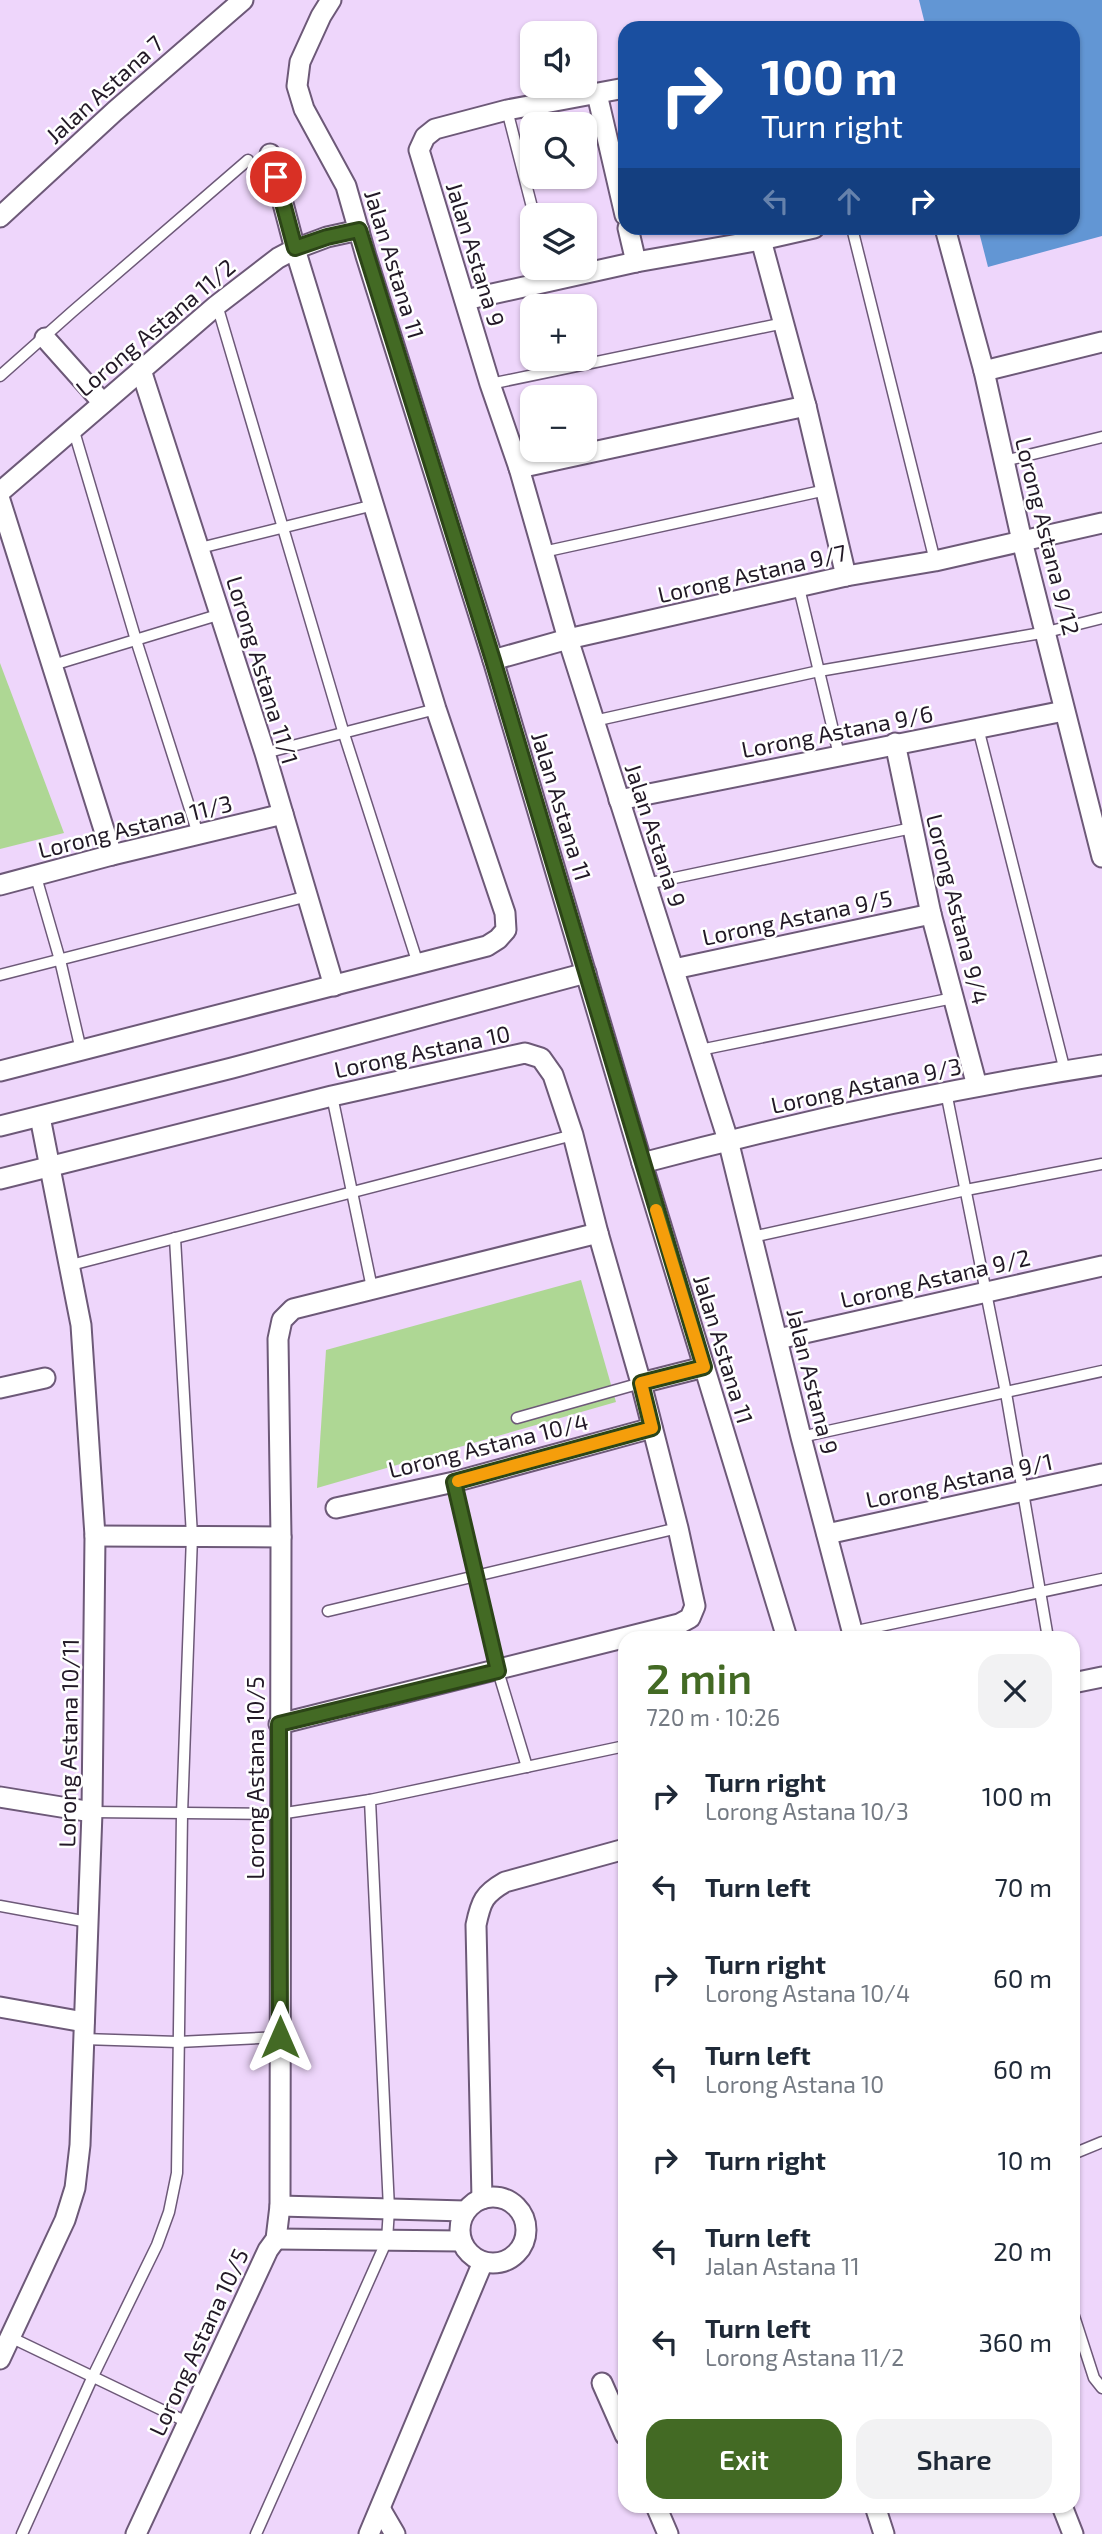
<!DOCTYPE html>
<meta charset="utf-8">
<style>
:root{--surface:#fff;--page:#f2f2f3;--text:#1f2937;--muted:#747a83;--accent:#436a24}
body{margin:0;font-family:"Exo 2",sans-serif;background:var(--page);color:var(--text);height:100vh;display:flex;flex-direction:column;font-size:26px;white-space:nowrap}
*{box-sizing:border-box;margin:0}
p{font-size:23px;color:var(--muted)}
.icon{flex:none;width:38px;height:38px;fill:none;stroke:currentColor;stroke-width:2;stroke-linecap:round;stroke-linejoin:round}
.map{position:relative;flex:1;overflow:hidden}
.sheet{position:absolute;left:618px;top:1631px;width:462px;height:882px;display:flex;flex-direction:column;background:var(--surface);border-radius:21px;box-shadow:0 2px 5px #0004}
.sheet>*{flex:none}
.banner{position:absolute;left:618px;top:21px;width:462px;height:214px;border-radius:21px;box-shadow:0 2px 5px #0004;background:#1a4fa0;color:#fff;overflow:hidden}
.fabs{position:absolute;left:520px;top:21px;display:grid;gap:14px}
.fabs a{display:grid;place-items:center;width:77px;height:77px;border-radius:14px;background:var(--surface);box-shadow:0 2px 5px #0004;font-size:35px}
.pin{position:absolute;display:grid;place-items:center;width:60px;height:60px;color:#fff;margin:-30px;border:4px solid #fff;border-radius:50%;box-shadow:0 2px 7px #0007}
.me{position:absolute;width:77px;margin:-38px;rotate:0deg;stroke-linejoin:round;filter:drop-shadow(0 0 5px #0008)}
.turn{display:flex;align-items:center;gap:24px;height:147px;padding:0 28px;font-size:32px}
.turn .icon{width:91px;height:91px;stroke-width:2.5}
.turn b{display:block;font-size:49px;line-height:60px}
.lanes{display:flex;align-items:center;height:66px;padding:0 28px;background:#0003;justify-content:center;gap:35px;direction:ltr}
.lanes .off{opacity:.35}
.round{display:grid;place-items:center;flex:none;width:74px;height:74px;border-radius:21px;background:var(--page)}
.overview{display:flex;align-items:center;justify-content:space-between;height:119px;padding:0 28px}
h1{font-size:42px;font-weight:600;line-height:52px;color:var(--accent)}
.primary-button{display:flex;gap:14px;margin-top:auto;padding:14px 28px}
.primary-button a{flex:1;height:80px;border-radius:21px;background:var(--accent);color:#fff;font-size:28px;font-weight:600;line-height:80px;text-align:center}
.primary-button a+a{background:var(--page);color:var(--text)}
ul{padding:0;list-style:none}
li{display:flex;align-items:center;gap:21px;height:91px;padding:0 28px}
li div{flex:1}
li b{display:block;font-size:26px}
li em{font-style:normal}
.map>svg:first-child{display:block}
.green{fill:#aed794}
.water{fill:#6296d4}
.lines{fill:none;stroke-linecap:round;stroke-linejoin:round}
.lane-casing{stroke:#6d5978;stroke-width:13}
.street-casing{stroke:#6d5978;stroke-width:23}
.lane{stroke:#fff;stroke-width:10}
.street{stroke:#fff;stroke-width:19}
.route-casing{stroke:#2c4517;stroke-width:18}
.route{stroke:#436a24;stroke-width:12}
.slow{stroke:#f59e0b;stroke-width:12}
.labels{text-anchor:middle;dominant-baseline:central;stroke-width:5;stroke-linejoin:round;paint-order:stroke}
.street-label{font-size:23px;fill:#221926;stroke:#fff}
</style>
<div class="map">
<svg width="1102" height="2534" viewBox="0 0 1102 2534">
<rect width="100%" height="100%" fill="#eed6fb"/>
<!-- green -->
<g class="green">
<polygon points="0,663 64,833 0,849"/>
<polygon points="581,1280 616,1402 317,1488 326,1350"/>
</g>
<!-- water -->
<polygon class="water" points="919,0 1102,0 1102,236 988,267 978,228 1073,228 1073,28 926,28"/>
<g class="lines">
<defs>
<g id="lane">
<polyline points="507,110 534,215"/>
<polyline points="852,228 935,561"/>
<polyline points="217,305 344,734 418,964"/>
<polyline points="0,376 72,312 248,160"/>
<polyline points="490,384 784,323"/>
<polyline points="73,428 136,640 198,834"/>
<polyline points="1004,461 1102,437"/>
<polyline points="200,548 374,505"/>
<polyline points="543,552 826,490"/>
<polyline points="799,588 839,755"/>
<polyline points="53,665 221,614"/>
<polyline points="594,721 819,671 1047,632 1102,618"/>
<polyline points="978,728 1065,1071"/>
<polyline points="265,753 436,709"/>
<polyline points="36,877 60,960 81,1050"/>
<polyline points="646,884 912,828"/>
<polyline points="0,975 308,896"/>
<polyline points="700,1050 953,998"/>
<polyline points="946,1092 1006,1393 1048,1638"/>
<polyline points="332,1096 372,1288"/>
<polyline points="752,1237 966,1190 1102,1164"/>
<polyline points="71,1265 573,1135"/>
<polyline points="517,1418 641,1383"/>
<polyline points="801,1437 1102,1371"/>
<polyline points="454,1482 498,1671 527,1767"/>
<polyline points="328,1611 678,1528"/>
<polyline points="852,1632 1102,1579"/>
<polyline points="92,1812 279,1814 370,1800"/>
<polyline points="0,1906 88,1922"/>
<polyline points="83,2039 178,2042 280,2037"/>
<polyline points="1073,2154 1102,2142"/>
<polyline points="1073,2313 1094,2378 1102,2388"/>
<polyline points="10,2337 187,2422"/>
<polyline points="22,2534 93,2376 157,2245 169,2212 177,2173 182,1814 192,1536 175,1238"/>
<polyline points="256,2534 387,2240 389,2209 370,1800 625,1746"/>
</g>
<g id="street">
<polyline points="331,0 321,16 300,62 297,86 304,109 346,186 366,256 493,660 642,1163 787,1638"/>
<polyline points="625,88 507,110 435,129 425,137 419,150 490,384 519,468 568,639 728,1140 801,1437 854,1638"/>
<polyline points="597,94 625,215"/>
<polyline points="0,217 115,111 243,0"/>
<polyline points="628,228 636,262"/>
<polyline points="945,228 984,371 1022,541 1102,857"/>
<polyline points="761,240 806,406 846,576"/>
<polyline points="465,300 636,262 761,240 814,228"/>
<polyline points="45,338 103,403"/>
<polyline points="141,370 265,753 334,986"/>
<polyline points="984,371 1102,342"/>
<polyline points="519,468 806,406"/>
<polyline points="0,492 217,305 278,258 295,249 327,237 359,230"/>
<polyline points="0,500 112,855"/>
<polyline points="493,660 568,639 846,576 935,561 1102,523"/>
<polyline points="895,743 931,914 977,1086"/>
<polyline points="619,800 1064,711"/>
<polyline points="0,885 112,855 283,814"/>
<polyline points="674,969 931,914"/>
<polyline points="0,1071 487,946 498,939 506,930 505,913 436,709 295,249 270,154"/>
<polyline points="0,1126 232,1068 586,973"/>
<path d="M642,1163C793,1123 947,1089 1102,1065"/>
<polyline points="0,1179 332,1096 525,1053 541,1058 553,1075 573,1135 598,1233 641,1383 678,1528 695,1606 690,1618 679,1624 279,1724"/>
<polyline points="778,1339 1102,1266"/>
<polyline points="641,1383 704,1367"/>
<polyline points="0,1388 45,1378"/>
<polyline points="336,1508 454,1482 652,1428"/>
<polyline points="827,1534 1102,1474"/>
<polyline points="95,1536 281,1537"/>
<polyline points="1073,1683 1102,1677"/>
<polyline points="0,1797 92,1812"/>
<polyline points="0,2007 84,2022"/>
<circle cx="493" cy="2230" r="33"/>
<path d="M482,2199L476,1925C481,1901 484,1894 505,1882L625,1849"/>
<polyline points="280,2206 465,2211"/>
<polyline points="276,2239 461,2241"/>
<polyline points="0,2359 65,2220 75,2188 80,2145 92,1812 95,1536 81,1325 40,1117"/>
<polyline points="602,2383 625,2435"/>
<polyline points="656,2506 668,2534"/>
<polyline points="875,2506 884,2534"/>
<polyline points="1062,2506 1073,2534"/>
<polyline points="381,2510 395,2534"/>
<polyline points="136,2534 268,2250 276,2239 280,2206 281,1537 278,1339 282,1320 293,1309 598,1233"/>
<polyline points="369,2534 483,2262"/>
</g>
</defs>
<!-- lane casing -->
<use href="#lane" class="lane-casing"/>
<!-- street casing -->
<use href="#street" class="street-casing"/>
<!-- lane -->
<use href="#lane" class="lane"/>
<!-- street -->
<use href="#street" class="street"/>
</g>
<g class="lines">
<defs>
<polyline id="route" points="276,177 295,248 327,237 359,230 493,660 704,1367 641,1383 652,1428 454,1482 498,1671 279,1724 280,2037"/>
</defs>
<!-- route casing -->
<use href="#route" class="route-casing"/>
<!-- route -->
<use href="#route" class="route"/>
<!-- slow -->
<polyline class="slow" points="458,1481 652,1428 641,1383 704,1367 656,1210"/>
</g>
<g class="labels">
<!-- street labels -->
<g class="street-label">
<text transform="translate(104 89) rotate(-42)">Jalan Astana 7</text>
<text transform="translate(476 254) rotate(73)">Jalan Astana 9</text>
<text transform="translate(395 264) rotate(73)">Jalan Astana 11</text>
<text transform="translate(155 327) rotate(-40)">Lorong Astana 11/2</text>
<text transform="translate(1048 536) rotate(76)">Lorong Astana 9/12</text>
<text transform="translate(752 573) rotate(-13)">Lorong Astana 9/7</text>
<text transform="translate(263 670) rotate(73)">Lorong Astana 11/1</text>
<text transform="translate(837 731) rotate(-11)">Lorong Astana 9/6</text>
<text transform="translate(562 806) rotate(73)">Jalan Astana 11</text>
<text transform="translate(135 826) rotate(-14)">Lorong Astana 11/3</text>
<text transform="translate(656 835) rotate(72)">Jalan Astana 9</text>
<text transform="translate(958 909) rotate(76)">Lorong Astana 9/4</text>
<text transform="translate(797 917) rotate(-12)">Lorong Astana 9/5</text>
<text transform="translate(422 1051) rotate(-12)">Lorong Astana 10</text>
<text transform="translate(866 1085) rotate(-12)">Lorong Astana 9/3</text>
<text transform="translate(935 1278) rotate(-13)">Lorong Astana 9/2</text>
<text transform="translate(724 1349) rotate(73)">Jalan Astana 11</text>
<text transform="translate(813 1381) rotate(76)">Jalan Astana 9</text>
<text transform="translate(488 1445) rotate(-14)">Lorong Astana 10/4</text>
<text transform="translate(959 1480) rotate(-12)">Lorong Astana 9/1</text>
<text transform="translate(68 1743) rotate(-89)">Lorong Astana 10/11</text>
<text transform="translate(255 1778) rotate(-90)">Lorong Astana 10/5</text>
<text transform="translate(198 2342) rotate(-65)">Lorong Astana 10/5</text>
</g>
</g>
</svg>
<div class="fabs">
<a><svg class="icon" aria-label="sound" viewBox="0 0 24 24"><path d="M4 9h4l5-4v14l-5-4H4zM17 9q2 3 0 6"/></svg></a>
<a><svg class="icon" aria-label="search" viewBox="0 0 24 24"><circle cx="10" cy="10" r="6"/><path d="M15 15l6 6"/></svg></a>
<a><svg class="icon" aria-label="layers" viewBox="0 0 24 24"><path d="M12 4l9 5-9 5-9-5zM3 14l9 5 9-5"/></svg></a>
<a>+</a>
<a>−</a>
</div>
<div class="pin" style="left:276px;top:177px;background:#d93025"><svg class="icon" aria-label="arrive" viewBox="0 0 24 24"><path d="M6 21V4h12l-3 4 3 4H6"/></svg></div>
<svg class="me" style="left:280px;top:2037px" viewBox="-20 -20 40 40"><path d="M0-17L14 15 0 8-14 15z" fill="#436a24" stroke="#fff" stroke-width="4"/></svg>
<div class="banner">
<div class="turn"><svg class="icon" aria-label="right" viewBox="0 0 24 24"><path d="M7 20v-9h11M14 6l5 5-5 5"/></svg><div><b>100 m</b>Turn right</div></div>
<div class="lanes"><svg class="icon off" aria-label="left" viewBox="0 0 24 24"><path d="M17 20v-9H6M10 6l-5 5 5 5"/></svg><svg class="icon off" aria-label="ahead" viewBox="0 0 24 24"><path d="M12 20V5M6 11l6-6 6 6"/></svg><svg class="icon" aria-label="right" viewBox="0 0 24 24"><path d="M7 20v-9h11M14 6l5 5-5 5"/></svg></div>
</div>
<section class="sheet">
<div class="overview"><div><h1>2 min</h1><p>720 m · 10:26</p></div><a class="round"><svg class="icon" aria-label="close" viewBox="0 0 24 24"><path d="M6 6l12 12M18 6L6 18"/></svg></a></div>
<ul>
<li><svg class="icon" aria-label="right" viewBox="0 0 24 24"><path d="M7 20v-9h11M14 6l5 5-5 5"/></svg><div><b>Turn right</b><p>Lorong Astana 10/3</p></div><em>100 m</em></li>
<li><svg class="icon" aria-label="left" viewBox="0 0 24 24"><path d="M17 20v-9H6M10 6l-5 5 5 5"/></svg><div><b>Turn left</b></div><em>70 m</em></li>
<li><svg class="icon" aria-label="right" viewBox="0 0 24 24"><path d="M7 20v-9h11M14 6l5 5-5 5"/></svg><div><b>Turn right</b><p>Lorong Astana 10/4</p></div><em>60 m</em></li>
<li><svg class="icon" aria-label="left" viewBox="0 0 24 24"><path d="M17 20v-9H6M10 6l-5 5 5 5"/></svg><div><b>Turn left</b><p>Lorong Astana 10</p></div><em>60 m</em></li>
<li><svg class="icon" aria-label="right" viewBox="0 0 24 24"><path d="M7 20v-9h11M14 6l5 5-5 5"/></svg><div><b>Turn right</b></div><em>10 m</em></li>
<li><svg class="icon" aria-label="left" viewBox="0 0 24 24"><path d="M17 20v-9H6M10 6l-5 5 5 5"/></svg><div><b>Turn left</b><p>Jalan Astana 11</p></div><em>20 m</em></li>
<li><svg class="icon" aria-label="left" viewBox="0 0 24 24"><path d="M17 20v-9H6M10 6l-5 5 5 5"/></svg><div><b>Turn left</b><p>Lorong Astana 11/2</p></div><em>360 m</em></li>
</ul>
<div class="primary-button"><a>Exit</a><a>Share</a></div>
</section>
</div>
